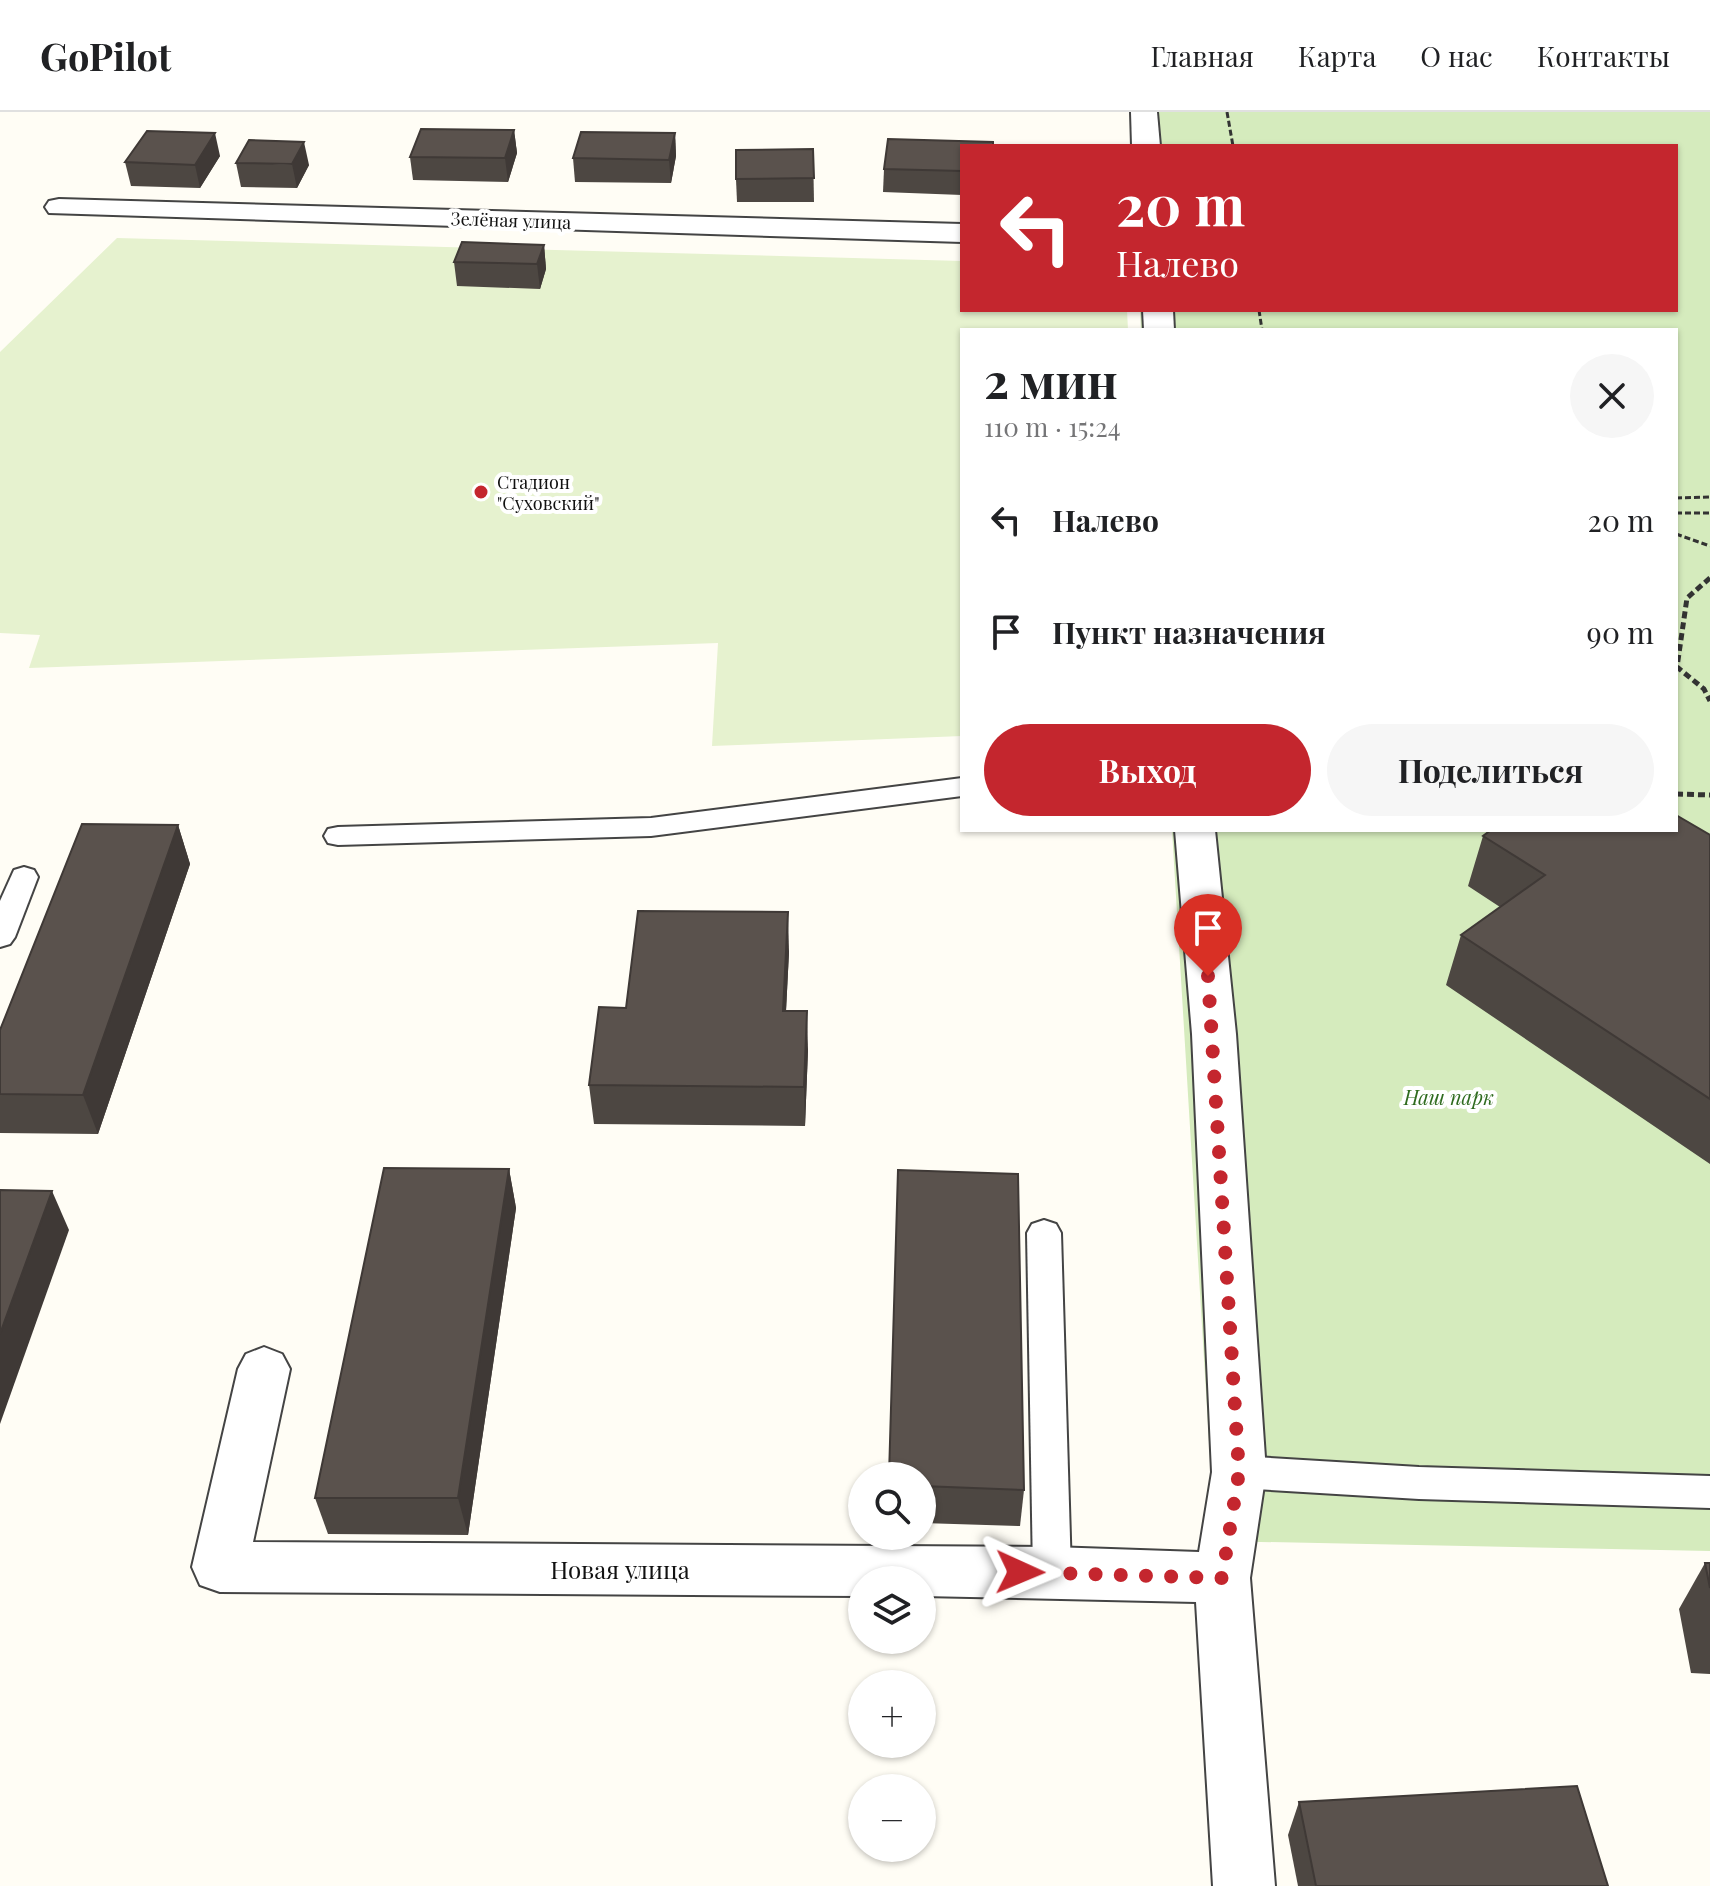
<!DOCTYPE html>
<html lang="ru">
<meta charset="utf-8">
<style>
:root{--surface:#fff;--page:#f6f6f6;--text:#202124;--muted:#757577;--line:#e0e0e0;--accent:#c4262e}
body{margin:0;font-family:"Playfair Display",serif;background:var(--page);color:var(--text);height:100vh;display:flex;flex-direction:column;font-size:30px;white-space:nowrap}
*{box-sizing:border-box;margin:0}
p{font-size:26px;color:var(--muted)}
.icon{flex:none;width:44px;height:44px;fill:none;stroke:currentColor;stroke-width:2;stroke-linecap:round;stroke-linejoin:round}
.map{position:relative;flex:1;overflow:hidden}
.details{position:absolute;left:960px;top:216px;width:718px;height:504px;display:flex;flex-direction:column;background:var(--surface);border-radius:0px;box-shadow:0 2px 6px #0004}
.details>*{flex:none}
.banner{position:absolute;left:960px;top:32px;width:718px;height:168px;border-radius:0px;box-shadow:0 2px 6px #0004;background:#c4262e;color:#fff;overflow:hidden}
.buttons{position:absolute;left:848px;top:1350px;display:grid;gap:16px}
.buttons a{display:grid;place-items:center;width:88px;height:88px;border-radius:50%;background:var(--surface);box-shadow:0 2px 6px #0004;font-size:40px}
.pin{position:absolute;display:grid;place-items:center;width:68px;height:68px;color:#fff;margin:-82px -34px;border-radius:50% 50% 50% 0;rotate:-45deg;box-shadow:0 0 8px #0007}
.pin .icon{rotate:45deg}
.me{position:absolute;width:88px;margin:-44px;rotate:91deg;stroke-linejoin:round;filter:drop-shadow(0 0 6px #0008)}
.turn{display:flex;align-items:center;gap:28px;height:168px;padding:0 24px;font-size:36px}
.turn .icon{width:104px;height:104px;stroke-width:2.5}
.turn b{display:block;font-size:56px;line-height:68px}
.round{display:grid;place-items:center;flex:none;width:84px;height:84px;border-radius:42px;background:var(--page)}
.headline{display:flex;align-items:center;justify-content:space-between;height:136px;padding:0 24px}
h1{font-size:48px;font-weight:700;line-height:60px}
.primary-button{display:flex;gap:16px;margin-top:auto;padding:16px 24px}
.primary-button a{flex:1;height:92px;border-radius:48px;background:var(--accent);color:#fff;font-size:32px;font-weight:700;line-height:92px;text-align:center}
.primary-button a+a{background:var(--page);color:var(--text)}
ul{padding:0;list-style:none}
li{display:flex;align-items:center;gap:24px;height:112px;padding:0 24px}
li div{flex:1}
li b{display:block;font-size:30px}
li em{font-style:normal}
header{display:flex;align-items:center;gap:48px;box-sizing:border-box;height:112px;padding:0 40px;background:var(--surface);border-bottom:2px solid var(--line)}
header strong{font-size:38px}
nav{display:flex;gap:44px;margin-inline-start:auto;font-size:28px}
.map>svg:first-child{display:block}
.green{fill:#d5ebbd}
.pitch{fill:#e6f2cf}
.lines{fill:none;stroke-linecap:round;stroke-linejoin:round}
.service-casing{stroke:#444;stroke-width:4}
.minor-casing{stroke:#444;stroke-width:4}
.path-far1{stroke:#333;stroke-width:3;stroke-dasharray:6 3;stroke-linecap:butt}
.path{stroke:#333;stroke-width:5;stroke-dasharray:7 4;stroke-linecap:butt}
.service{fill:#fff;fill-rule:evenodd}
.minor{fill:#fff;fill-rule:evenodd}
.wall{fill:#4d4742}
.shaded-wall{fill:#3f3936}
.building{fill:#5a524d;stroke:#3f3936;stroke-width:2}
.route{stroke:#c4262e;stroke-width:14;stroke-dasharray:0 25.2}
.poi-dot{fill:#c4262e;stroke:#fff;stroke-width:3}
.labels{text-anchor:middle;dominant-baseline:central;stroke-width:8;stroke-linejoin:round;paint-order:stroke}
.far-street-label{font-size:18px;fill:#111;stroke:#fff}
.far-poi-label{font-size:18px;fill:#111;stroke:#fff;text-anchor:start}
.park-label{font-size:20px;font-style:italic;fill:#2f6b1f;stroke:#fff}
.near-street-label{font-size:24px;fill:#111;stroke:#fff}
</style>
<header>
<strong>GoPilot</strong>
<nav><a>Главная</a><a>Карта</a><a>О нас</a><a>Контакты</a></nav>
</header>
<div class="map">
<svg width="1710" height="1774" viewBox="0 0 1710 1774">
<rect width="100%" height="100%" fill="#fffdf5"/>
<!-- green -->
<polygon class="green" points="1133,0 1710,0 1710,1439 1215,1429 1172,718 1676,718 1676,218 1141,218 1140,198 1676,198 1676,34 1133,34"/>
<!-- pitch -->
<polygon class="pitch" points="117,126 962,149 962,198 1127,198 1128,218 962,218 962,624 712,634 718,531 29,556 40,523 0,521 0,240"/>
<g class="lines">
<defs>
<g id="service">
<polygon points="962,666 962,684 651,724 338,733 328,731 324,724 328,717 338,715 651,706"/>
<polygon points="24,755 34,758 38,765 15,825 10,832 0,835 0,789 14,758"/>
<polygon points="1044,1108 1056,1112 1061,1121 1071,1460 1065,1472 1052,1477 1039,1472 1033,1460 1027,1121 1032,1112"/>
<polygon points="1239,1344 1419,1355 1710,1364 1710,1396 1419,1387 1239,1376 1226,1371 1221,1360 1226,1349"/>
</g>
<g id="minor">
<polygon points="1131,0 1157,0 1160,34 1132,34"/>
<polygon points="59,87 962,112 962,130 49,101 45,95 49,89"/>
<polygon points="1143,198 1173,198 1174,218 1144,218"/>
<polygon points="1175,718 1215,718 1236,922 1266,1360 1250,1466 1275,1774 1213,1774 1196,1490 922,1484 922,1468 862,1468 862,1484 220,1480 200,1473 192,1455 238,1257 246,1242 264,1235 282,1242 290,1257 253,1430 1052,1435 1199,1440 1212,1360 1192,922"/>
</g>
</defs>
<!-- service casing -->
<use href="#service" class="service-casing"/>
<!-- minor casing -->
<use href="#minor" class="minor-casing"/>
<!-- path-far1 -->
<g class="path-far1">
<polyline points="1227,0 1233,34"/>
<polyline points="1259,198 1262,218"/>
<polyline points="1676,386 1710,385"/>
<polyline points="1676,401 1710,401"/>
<polyline points="1676,422 1710,434"/>
</g>
<!-- path -->
<g class="path">
<polyline points="1710,466 1687,486 1677,555 1704,577 1710,589"/>
<polyline points="1676,682 1710,683"/>
</g>
<!-- service -->
<use href="#service" class="service"/>
<!-- minor -->
<use href="#minor" class="minor"/>
</g>
<!-- wall -->
<g class="wall">
<polygon points="514,18 517,41 508,70 413,68 410,45"/>
<polygon points="675,21 676,44 671,71 575,70 573,46"/>
<polygon points="962,34 962,83 883,80 884,57"/>
<polygon points="813,37 814,90 737,90 736,67"/>
<polygon points="220,44 200,76 131,74 125,50"/>
<polygon points="236,51 309,53 297,76 241,75"/>
<polygon points="544,133 546,157 540,177 457,174 454,150"/>
<polygon points="178,713 190,752 98,1022 0,1021 0,918"/>
<polygon points="1710,723 1710,1052 1446,873 1461,823 1500,795 1468,774 1483,724"/>
<polygon points="789,840 786,899 808,938 805,1014 594,1012 589,973 626,896"/>
<polygon points="509,1057 516,1096 468,1423 328,1422 315,1386"/>
<polygon points="922,1364 1024,1378 1020,1414 922,1411"/>
<polygon points="1705,1451 1710,1451 1710,1562 1691,1561 1679,1497"/>
<polygon points="1299,1690 1608,1774 1298,1774 1288,1723"/>
</g>
<!-- shaded-wall -->
<g class="shaded-wall">
<polygon points="514,18 517,41 508,70 505,46"/>
<polygon points="215,21 220,44 200,76 195,53"/>
<polygon points="675,21 676,44 671,71 669,48"/>
<polygon points="304,30 309,53 297,76 292,52"/>
<polygon points="544,133 546,157 540,177 537,152"/>
<polygon points="178,713 190,752 98,1022 83,983"/>
<polygon points="788,800 789,840 784,938 783,899"/>
<polygon points="807,899 808,938 805,1014 804,975"/>
<polygon points="509,1057 516,1096 468,1423 458,1386"/>
<polygon points="52,1079 69,1118 0,1312 0,1222"/>
</g>
<!-- building -->
<g class="building">
<polygon points="421,17 514,18 505,46 410,45"/>
<polygon points="147,19 215,21 195,53 125,50"/>
<polygon points="581,20 675,21 669,48 573,46"/>
<polygon points="888,27 993,30 993,34 962,34 962,59 884,57"/>
<polygon points="249,28 304,30 292,52 236,51"/>
<polygon points="813,37 814,66 736,67 736,38"/>
<polygon points="462,130 544,133 537,152 454,150"/>
<polygon points="1676,703 1710,723 1710,987 1461,823 1545,763 1483,724 1491,718 1676,718"/>
<polygon points="82,712 178,713 83,983 0,982 0,918"/>
<polygon points="638,799 788,800 783,899 807,899 804,975 589,973 599,895 626,896"/>
<polygon points="384,1056 509,1057 458,1386 315,1386"/>
<polygon points="898,1058 1018,1062 1024,1378 922,1374 922,1364 889,1364"/>
<polygon points="0,1078 52,1079 0,1222"/>
<polygon points="1705,1451 1710,1451 1710,1476"/>
<polygon points="1577,1674 1608,1774 1316,1774 1299,1690"/>
</g>
<g class="lines">
<!-- route -->
<polyline class="route" points="1020,1460 1222,1466 1239,1360 1208,864"/>
</g>
<!-- markers -->
<circle class="poi-dot" cx="481" cy="380" r="8"/>
<g class="labels">
<!-- far-street labels -->
<g class="far-street-label">
<text transform="translate(511 108) rotate(2)">Зелёная улица</text>
</g>
<!-- far-poi labels -->
<g class="far-poi-label">
<text x="497" y="370">Стадион<tspan x="497" dy="21">"Суховский"</tspan></text>
</g>
<!-- park labels -->
<g class="park-label">
<text x="1449" y="984">Наш парк</text>
</g>
<!-- near-street labels -->
<g class="near-street-label">
<text x="620" y="1457">Новая улица</text>
</g>
</g>
</svg>
<div class="buttons">
<a><svg class="icon" aria-label="search" viewBox="0 0 24 24"><circle cx="10" cy="10" r="6"/><path d="M15 15l6 6"/></svg></a>
<a><svg class="icon" aria-label="layers" viewBox="0 0 24 24"><path d="M12 4l9 5-9 5-9-5zM3 14l9 5 9-5"/></svg></a>
<a>+</a>
<a>−</a>
</div>
<div class="pin" style="left:1208px;top:864px;background:#d93025"><svg class="icon" aria-label="arrive" viewBox="0 0 24 24"><path d="M6 21V4h12l-3 4 3 4H6"/></svg></div>
<svg class="me" style="left:1020px;top:1460px" viewBox="-20 -20 40 40"><path d="M0-17L14 15 0 8-14 15z" fill="#c4262e" stroke="#fff" stroke-width="4"/></svg>
<div class="banner">
<div class="turn"><svg class="icon" aria-label="left" viewBox="0 0 24 24"><path d="M17 20v-9H6M10 6l-5 5 5 5"/></svg><div><b>20 m</b>Налево</div></div>
</div>
<section class="details">
<div class="headline"><div><h1>2 мин</h1><p>110 m · 15:24</p></div><a class="round"><svg class="icon" aria-label="close" viewBox="0 0 24 24"><path d="M6 6l12 12M18 6L6 18"/></svg></a></div>
<ul>
<li><svg class="icon" aria-label="left" viewBox="0 0 24 24"><path d="M17 20v-9H6M10 6l-5 5 5 5"/></svg><div><b>Налево</b></div><em>20 m</em></li>
<li><svg class="icon" aria-label="arrive" viewBox="0 0 24 24"><path d="M6 21V4h12l-3 4 3 4H6"/></svg><div><b>Пункт назначения</b></div><em>90 m</em></li>
</ul>
<div class="primary-button"><a>Выход</a><a>Поделиться</a></div>
</section>
</div>
